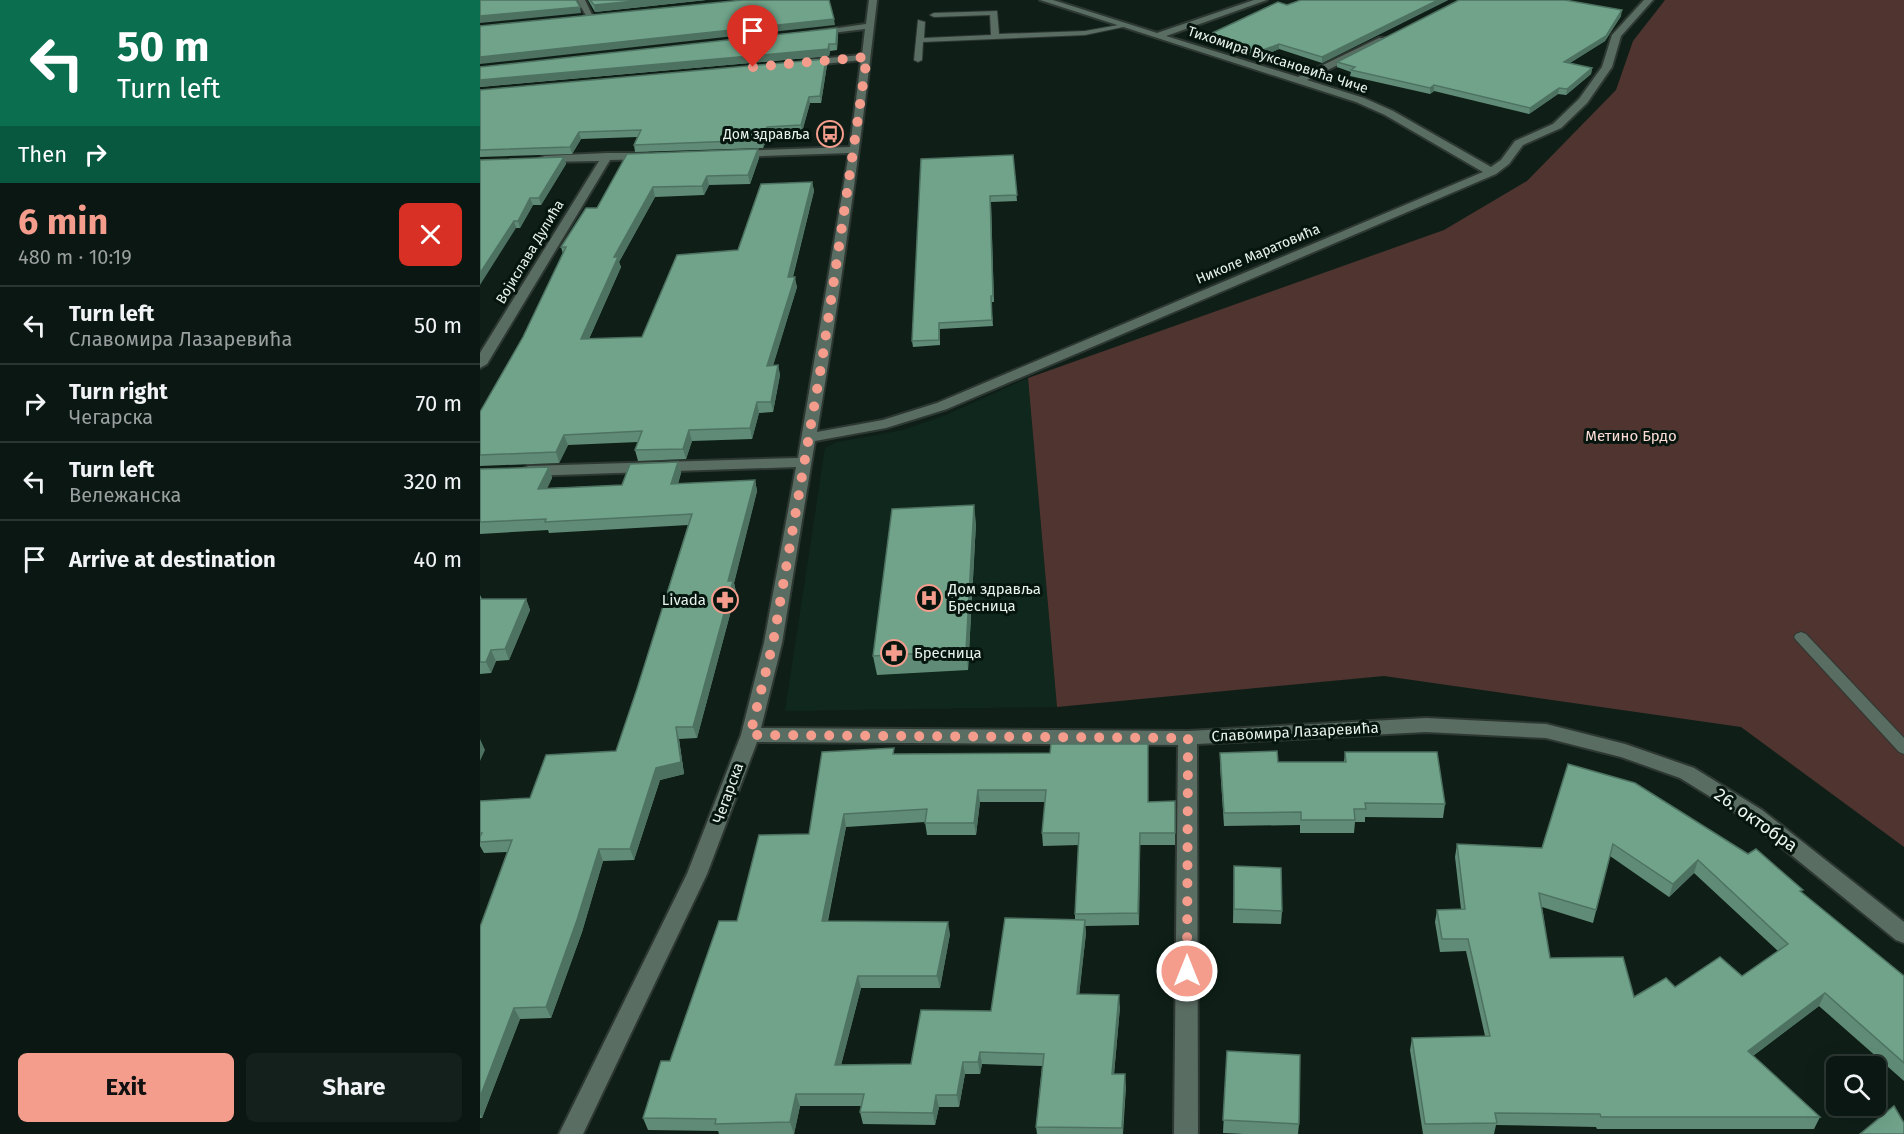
<!DOCTYPE html>
<meta charset="utf-8">
<style>
:root{--surface:#0b1712;--page:#14201b;--text:#f1f3f6;--muted:#9a9f9f;--line:#2b3632;--accent:#f49d8d}
body{margin:0;font-family:"Fira Sans",sans-serif;background:var(--page);color:var(--text);height:100vh;display:flex;flex-direction:column;font-size:22px;white-space:nowrap}
*{box-sizing:border-box;margin:0}
p{font-size:20px;color:var(--muted)}
.icon{flex:none;width:33px;height:33px;fill:none;stroke:currentColor;stroke-width:2;stroke-linecap:round;stroke-linejoin:round}
.map{position:relative;flex:1;overflow:hidden}
.panel{display:flex;flex-direction:column;background:var(--surface);width:480px}
.panel>*{flex:none}
.guide{background:#0b6e4f;color:#fff;overflow:hidden}
.fabs{position:absolute;left:1346px;top:1056px;display:grid;gap:12px}
.fabs a{display:grid;place-items:center;width:60px;height:60px;border-radius:9px;background:var(--surface);box-shadow:0 6px 24px #0002,0 0 0 2px var(--line);font-size:30px}
.pin{position:absolute;display:grid;place-items:center;width:51px;height:51px;color:#fff;margin:-62px -26px;border-radius:50% 50% 50% 0;rotate:-45deg;box-shadow:0 0 6px #0007}
.pin .icon{rotate:45deg}
.me{position:absolute;width:66px;margin:-33px;rotate:0deg;stroke-linejoin:round;filter:drop-shadow(0 0 4px #0008)}
.turn{display:flex;align-items:center;gap:21px;height:126px;padding:0 18px;font-size:27px}
.turn .icon{width:78px;height:78px;stroke-width:2.5}
.turn b{display:block;font-size:42px;line-height:51px}
.then{display:flex;align-items:center;height:57px;padding:0 18px;background:#0003;gap:12px;font-size:22px}
.round{display:grid;place-items:center;flex:none;width:63px;height:63px;border-radius:9px;background:var(--page)}
.summary{display:flex;align-items:center;justify-content:space-between;height:102px;padding:0 18px}
h1{font-size:36px;font-weight:700;line-height:45px;color:var(--accent)}
.button{display:flex;gap:12px;margin-top:auto;padding:12px 18px}
.button a{flex:1;height:69px;border-radius:9px;background:var(--accent);color:#111;font-size:24px;font-weight:700;line-height:69px;text-align:center}
.button a+a{background:var(--page);color:var(--text)}
ul{padding:0;list-style:none}
li{display:flex;align-items:center;gap:18px;height:78px;padding:0 18px;border-top:2px solid var(--line)}
li div{flex:1}
li b{display:block;font-size:22px}
li em{font-style:normal}
main{display:flex;flex:1;min-height:0}
.map>svg:first-child{display:block}
.built{fill:#0f271c}
.green{fill:#4f342f}
.lines{fill:none;stroke-linecap:round;stroke-linejoin:round}
.service-casing{stroke:#2e3833;stroke-width:2}
.minor-casing{stroke:#2e3833;stroke-width:4}
.service{fill:#5a6d63;fill-rule:evenodd}
.minor{fill:#5a6d63;fill-rule:evenodd}
.wall{fill:#608c77;fill-rule:evenodd}
.shaded-wall{fill:#4e7261}
.building{fill:#70a38a;stroke:#4e7261;stroke-width:1.5;fill-rule:evenodd}
.route{stroke:#f49d8d;stroke-width:10;stroke-dasharray:0 18}
.labels{text-anchor:middle;dominant-baseline:central;stroke-width:6;stroke-linejoin:round;paint-order:stroke}
.far-street-label{font-size:14px;fill:#e8f3ed;stroke:#06160f}
.far-poi-label{font-size:14px;fill:#e8f3ed;stroke:#06160f;text-anchor:end}
.park-label{font-size:15px;fill:#fddcd5;stroke:#06160f}
.poi-label{font-size:15px;fill:#e8f3ed;stroke:#06160f;text-anchor:start}
.street-label{font-size:15px;fill:#e8f3ed;stroke:#06160f}
.near-street-label{font-size:18px;fill:#e8f3ed;stroke:#06160f}
</style>
<main>
<section class="panel">
<div class="guide">
<div class="turn"><svg class="icon" aria-label="left" viewBox="0 0 24 24"><path d="M17 20v-9H6M10 6l-5 5 5 5"/></svg><div><b>50 m</b>Turn left</div></div>
<div class="then">Then<svg class="icon" aria-label="right" viewBox="0 0 24 24"><path d="M7 20v-9h11M14 6l5 5-5 5"/></svg></div>
</div>
<div class="summary"><div><h1>6 min</h1><p>480 m · 10:19</p></div><a class="round" style="background:#d93025;color:#fff"><svg class="icon" aria-label="close" viewBox="0 0 24 24"><path d="M6 6l12 12M18 6L6 18"/></svg></a></div>
<ul>
<li><svg class="icon" aria-label="left" viewBox="0 0 24 24"><path d="M17 20v-9H6M10 6l-5 5 5 5"/></svg><div><b>Turn left</b><p>Славомира Лазаревића</p></div><em>50 m</em></li>
<li><svg class="icon" aria-label="right" viewBox="0 0 24 24"><path d="M7 20v-9h11M14 6l5 5-5 5"/></svg><div><b>Turn right</b><p>Чегарска</p></div><em>70 m</em></li>
<li><svg class="icon" aria-label="left" viewBox="0 0 24 24"><path d="M17 20v-9H6M10 6l-5 5 5 5"/></svg><div><b>Turn left</b><p>Вележанска</p></div><em>320 m</em></li>
<li><svg class="icon" aria-label="arrive" viewBox="0 0 24 24"><path d="M6 21V4h12l-3 4 3 4H6"/></svg><div><b>Arrive at destination</b></div><em>40 m</em></li>
</ul>
<div class="button"><a>Exit</a><a>Share</a></div>
</section>
<div class="map">
<svg width="1424" height="1134" viewBox="0 0 1424 1134">
<rect width="100%" height="100%" fill="#0f1f18"/>
<!-- built -->
<polygon class="built" points="548,378 577,707 305,711 345,448 357,442 423,430 466,415"/>
<!-- green -->
<polygon class="green" points="1185,0 1424,0 1424,847 1261,727 904,676 577,707 548,378 964,230 1047,181 1136,90 1153,41"/>
<g class="lines">
<defs>
<g id="service">
<polygon points="517,11 519,34 605,31 644,24 648,26 605,35 443,42 442,60 438,62 434,60 438,20 445,22 444,38 511,35 510,15 454,17 450,15 454,13"/>
<polygon points="1321,632 1326,634 1424,738 1424,754 1419,752 1316,640 1314,637 1316,634"/>
</g>
<g id="minor">
<polygon points="97,0 105,0 114,19 108,19"/>
<path d="M389,0H397C381,143 361,289 337,432L403,420L457,403L1003,172L905,115L876,102L560,0H573L677,33L774,0H787L686,36L818,77L899,38H905V42L827,80L884,98L913,111L1011,167L1021,160L1035,141L1073,124L1099,99L1122,67L1132,35L1164,0H1173L1141,36L1132,67L1107,103L1081,128L1043,145L1029,164L1016,174L467,409L406,428L335,441L302,643L281,728L708,731L946,718L1066,724L1145,744L1214,768L1282,810L1424,922V943L1416,940L1268,820L1200,778L1141,757L1066,738L946,732L717,744L718,1134H694L698,745L277,742L227,874L103,1134H79L207,874L261,735L284,643L316,467L48,476L40,471L48,466L318,458L369,153L256,157L251,154L256,151L370,147L381,60L325,66L320,63L325,60L382,55L385,29L335,35L330,32L386,24Z"/>
<polygon points="127,153 167,153 172,156 167,159 130,160 7,364 0,368 0,353 119,161 64,162 59,159 64,156"/>
</g>
</defs>
<!-- service casing -->
<use href="#service" class="service-casing"/>
<!-- minor casing -->
<use href="#minor" class="minor-casing"/>
<!-- service -->
<use href="#service" class="service"/>
<!-- minor -->
<use href="#minor" class="minor"/>
</g>
<!-- wall -->
<g class="wall">
<polygon points="108,0 226,0 115,12"/>
<polygon points="968,0 842,63 799,49 777,58 728,41 728,35 807,5"/>
<polygon points="1141,16 1125,41 1090,63 1112,68 1111,74 1086,95 1078,94 1049,114 954,91 950,94 870,76 871,72 857,67 857,62"/>
<polygon points="357,28 358,34 357,50 350,51 349,56 0,87 0,67"/>
<polygon points="346,59 347,65 341,103 330,103 322,132 289,134 283,148 155,152 154,145 157,137 101,139 92,154 0,157 0,90"/>
<polygon points="278,149 279,158 270,184 229,185 224,195 175,197 139,262 141,267 109,339 162,337 258,250 332,182 334,191 313,277 317,287 293,365 298,365 300,375 293,412 279,413 272,439 212,441 206,459 158,461 155,450 158,442 88,445 79,463 0,466 0,412 43,337 83,254 81,247 117,208"/>
<polygon points="533,155 537,201 511,202 514,302 511,302 513,326 460,329 460,345 433,347 432,341 441,159"/>
<polygon points="84,157 86,164 61,205 53,205 40,228 36,228 0,160"/>
<polygon points="198,462 201,473 198,484 275,480 277,491 254,583 256,592 217,738 199,739 204,774 180,780 154,860 123,861 102,932 71,1018 40,1019 2,1118 0,1118 0,927 27,852 4,853 0,846 0,801 50,798 136,751 157,689 208,525 69,533 68,530 0,534 0,469 69,467 72,478 67,488 142,485"/>
<polygon points="496,523 488,670 397,675 393,656"/>
<polygon points="0,595 2,599 46,599 50,610 29,660 16,661 11,673 0,674"/>
<polygon points="865,752 965,804 963,818 885,817 885,822 875,822 874,833 820,833 820,825 744,826 740,766 740,753 798,762 864,762"/>
<path d="M415,754L668,802L695,801V845H660L659,925L605,926L606,933L599,994L640,1007L634,1074L646,1086L643,1134H557L556,1127L562,1066L502,1064L500,1074H485L479,1107H459L455,1125L383,1124L380,1112L381,1106H320L314,1134H239L238,1131L168,1130L163,1118L257,921L329,834ZM500,802H565L562,833L563,846L599,845L595,914V920L511,1011L431,1064L361,1065L381,988H460L470,934L348,921L366,827L445,822L447,835H496Z"/>
<path d="M1088,764L1321,893L1424,976V1081L1339,1006L1273,1056L1340,1117L1334,1129H1117L1116,1127L1016,1125L1014,1134H943L930,1050L932,1038L1005,1036L986,951L960,952L955,922L957,910L981,909L975,857L977,844L1062,848ZM1130,856L1189,897L1214,873L1298,951L1262,976L1195,987L1154,997L1070,958L1062,907L1113,923Z"/>
<polygon points="754,866 802,911 801,924 753,923"/>
<polygon points="747,1051 819,1124 818,1134 764,1134 743,1133"/>
</g>
<!-- shaded-wall -->
<g class="shaded-wall">
<polygon points="165,0 226,0 115,12 114,5"/>
<polygon points="958,0 968,0 842,63 842,57"/>
<polygon points="100,7 101,13 0,23 0,16"/>
<polygon points="1142,10 1141,16 1125,41 1083,67 1084,62"/>
<polygon points="354,19 355,25 0,64 0,57"/>
<polygon points="357,28 358,34 357,50 356,44"/>
<polygon points="349,44 350,51 349,56 0,87 0,80"/>
<polygon points="799,44 799,49 777,58 778,52"/>
<polygon points="346,59 347,65 341,103 340,96"/>
<polygon points="1112,68 1111,74 1086,95 1087,89"/>
<polygon points="954,85 954,91 950,94 950,88"/>
<polygon points="1079,88 1078,94 1049,114 1050,108"/>
<polygon points="329,97 330,103 322,132 321,125"/>
<polygon points="287,127 289,134 283,148 282,140"/>
<polygon points="99,132 101,139 92,154 90,147"/>
<polygon points="278,149 279,158 270,184 268,175"/>
<polygon points="84,157 86,164 61,205 59,198"/>
<polygon points="227,176 229,185 224,195 222,186"/>
<polygon points="332,182 334,191 310,287 308,277"/>
<polygon points="173,187 175,197 139,262 141,267 104,350 101,339 134,257"/>
<polygon points="50,198 53,205 40,228 38,221"/>
<polygon points="34,221 36,228 0,285 0,273"/>
<polygon points="315,277 317,287 290,376 287,366"/>
<polygon points="298,365 300,375 293,412 291,402"/>
<polygon points="277,402 279,413 272,439 270,428"/>
<polygon points="209,430 212,441 206,459 203,449"/>
<polygon points="84,435 88,445 79,463 76,452"/>
<polygon points="198,462 201,473 194,495 191,484"/>
<polygon points="69,467 72,478 62,500 58,489"/>
<polygon points="275,480 277,491 254,583 256,592 217,738 213,727 248,581"/>
<polygon points="494,505 496,523 488,670 486,651"/>
<polygon points="46,599 50,610 29,660 25,649"/>
<polygon points="11,650 16,661 11,673 6,662"/>
<polygon points="196,727 199,739 204,774 180,780 154,860 150,849 176,768"/>
<polygon points="0,739 5,750 0,761"/>
<polygon points="498,790 500,802 496,835 494,823"/>
<polygon points="364,814 366,827 345,933 342,921"/>
<polygon points="660,833 660,845 659,925 658,913"/>
<polygon points="119,849 123,861 102,932 71,1018 66,1007"/>
<polygon points="1218,860 1214,873 1189,897 1193,884"/>
<polygon points="605,920 606,933 598,1006 597,994"/>
<polygon points="468,922 470,934 460,988 457,976"/>
<polygon points="378,976 381,988 358,1077 355,1065"/>
<polygon points="1345,993 1339,1006 1263,1063 1268,1051"/>
<polygon points="639,995 640,1007 633,1086 632,1074"/>
<polygon points="34,1008 40,1019 2,1118 0,1114 0,1097"/>
<polygon points="500,1052 502,1064 500,1074 498,1062"/>
<polygon points="483,1062 485,1074 479,1107 477,1095"/>
<polygon points="645,1074 646,1086 642,1134 642,1128"/>
<polygon points="316,1094 320,1106 314,1134 310,1122"/>
<polygon points="456,1095 459,1107 455,1125 453,1113"/>
</g>
<!-- building -->
<g class="building">
<polygon points="0,0 96,0 100,7 0,16"/>
<polygon points="110,0 165,0 114,5"/>
<polygon points="263,0 349,0 354,19 0,57 0,26"/>
<polygon points="821,0 958,0 842,57 799,44 778,52 728,35 798,2 807,5"/>
<polygon points="979,0 1085,0 1142,10 1126,36 1084,62 1112,68 1087,89 1079,88 1050,108 954,85 950,88 871,70 875,67 857,62"/>
<polygon points="357,28 356,44 349,44 348,49 0,80 0,67"/>
<polygon points="346,59 340,96 329,97 321,125 287,127 282,140 154,145 161,130 99,132 90,147 0,150 0,90"/>
<polygon points="278,149 268,175 227,176 222,186 173,187 134,257 138,257 101,339 162,337 197,255 258,250 281,184 332,182 308,277 315,277 287,366 298,365 291,402 277,402 270,428 209,430 203,449 155,450 162,431 84,435 76,452 0,455 0,412 43,337 86,247 81,247 106,208 117,208 147,154"/>
<polygon points="533,155 537,195 510,196 513,296 511,296 512,320 459,323 459,340 432,341 441,159"/>
<polygon points="84,157 59,198 50,198 38,221 34,221 0,273 0,160"/>
<polygon points="198,462 191,484 275,480 248,581 253,581 213,727 196,727 201,762 176,768 150,849 119,849 97,920 66,1007 34,1008 0,1097 0,927 32,840 0,842 0,837 2,833 0,833 0,801 50,798 66,755 136,751 157,689 212,514 65,522 66,519 0,522 0,469 69,467 58,489 142,485 150,464"/>
<polygon points="494,505 486,651 393,656 412,509"/>
<polygon points="0,599 46,599 25,649 11,650 6,662 0,662"/>
<polygon points="571,744 668,744 668,802 695,801 695,833 660,833 658,913 595,914 599,833 562,833 566,790 498,790 494,823 445,823 447,809 364,814 342,921 468,922 457,976 378,976 355,1065 431,1064 441,1010 511,1011 525,918 605,920 597,994 639,995 632,1074 645,1074 642,1128 556,1127 564,1054 500,1052 498,1062 483,1062 477,1095 456,1095 453,1113 380,1112 384,1094 316,1094 310,1122 235,1124 236,1119 163,1118 181,1061 190,1061 239,921 257,921 279,835 329,834 342,752 414,748 413,754 570,753"/>
<polygon points="797,751 798,762 866,762 865,752 957,752 965,804 885,803 886,809 874,809 875,820 821,820 821,812 744,813 740,753"/>
<path d="M1088,764L1155,783L1268,854L1276,849L1323,890L1320,891L1424,976V1063L1345,993L1268,1051L1340,1117H1121L1120,1114L1015,1113L1017,1123L945,1124L932,1038L1010,1036L988,939H962L957,910L985,909L977,844L1062,848ZM1133,844L1193,884L1218,860L1308,944L1262,976L1240,957L1195,987L1186,978L1154,997L1143,957L1070,958L1059,893L1116,910Z"/>
<polygon points="754,866 801,868 802,911 754,909"/>
<polygon points="747,1051 820,1055 819,1124 743,1120"/>
<polygon points="1414,1106 1424,1123 1424,1134 1380,1134"/>
</g>
<g class="lines">
<!-- route -->
<polyline class="route" points="273,67 387,57 342,361 293,643 270,735 708,738 707,971"/>
</g>
<!-- icons -->
<defs>
<symbol id="bus-ring" viewBox="-11 -11 22 22"><circle r="9.5" fill="#06160f" stroke="#f49d8d" stroke-width="1.5"/><path d="M-5-6H5V4H4V6H2V4H-2V6H-4V4H-5ZM-3.5-4V0h7V-4ZM-3.5 1.2v1.5H-2V1.2ZM2 1.2v1.5H3.5V1.2Z" fill="#f49d8d"/></symbol>
<symbol id="hospital-ring" viewBox="-11 -11 22 22"><circle r="9.5" fill="#06160f" stroke="#f49d8d" stroke-width="1.5"/><path d="M-5-5h3v3.5h4V-5h3V5h-3V1.5h-4V5h-3Z" fill="#f49d8d"/></symbol>
<symbol id="pharmacy-ring" viewBox="-11 -11 22 22"><circle r="9.5" fill="#06160f" stroke="#f49d8d" stroke-width="1.5"/><path d="M-2-6h4v4h4v4h-4v4h-4v-4h-4v-4h4Z" fill="#f49d8d"/></symbol>
</defs>
<g fill-rule="evenodd">
<use href="#bus-ring" x="335" y="119" width="30" height="30"/>
<use href="#hospital-ring" x="434" y="583" width="30" height="30"/>
<use href="#pharmacy-ring" x="230" y="585" width="30" height="30"/>
<use href="#pharmacy-ring" x="399" y="638" width="30" height="30"/>
</g>
<g class="labels">
<!-- far-street labels -->
<g class="far-street-label">
<text transform="translate(798 60) rotate(18)">Тихомира Вуксановића Чиче</text>
<text transform="translate(50 252) rotate(-59)">Војислава Дулића</text>
<text transform="translate(778 254) rotate(-23)">Николе Маратовића</text>
</g>
<!-- far-poi labels -->
<g class="far-poi-label">
<text x="330" y="134">Дом здравља</text>
</g>
<!-- park labels -->
<g class="park-label">
<text x="1151" y="436">Метино Брдо</text>
</g>
<!-- poi labels -->
<g class="poi-label">
<text x="468" y="589">Дом здравља<tspan x="468" dy="17">Бресница</tspan></text>
<text x="226" y="600" text-anchor="end">Livada</text>
<text x="434" y="653">Бресница</text>
</g>
<!-- street labels -->
<g class="street-label">
<text transform="translate(815 732) rotate(-3)">Славомира Лазаревића</text>
<text transform="translate(248 793) rotate(-70)">Чегарска</text>
</g>
<!-- near-street labels -->
<g class="near-street-label">
<text transform="translate(1276 820) rotate(35)">26. октобра</text>
</g>
</g>
</svg>
<div class="fabs">
<a><svg class="icon" aria-label="search" viewBox="0 0 24 24"><circle cx="10" cy="10" r="6"/><path d="M15 15l6 6"/></svg></a>
</div>
<div class="pin" style="left:273px;top:67px;background:#d93025"><svg class="icon" aria-label="arrive" viewBox="0 0 24 24"><path d="M6 21V4h12l-3 4 3 4H6"/></svg></div>
<svg class="me" style="left:707px;top:971px" viewBox="-20 -20 40 40"><circle r="17" fill="#f49d8d" stroke="#fff" stroke-width="3"/><path d="M0-11L8 9 0 5-8 9z" fill="#fff"/></svg>
</div>
</main>
